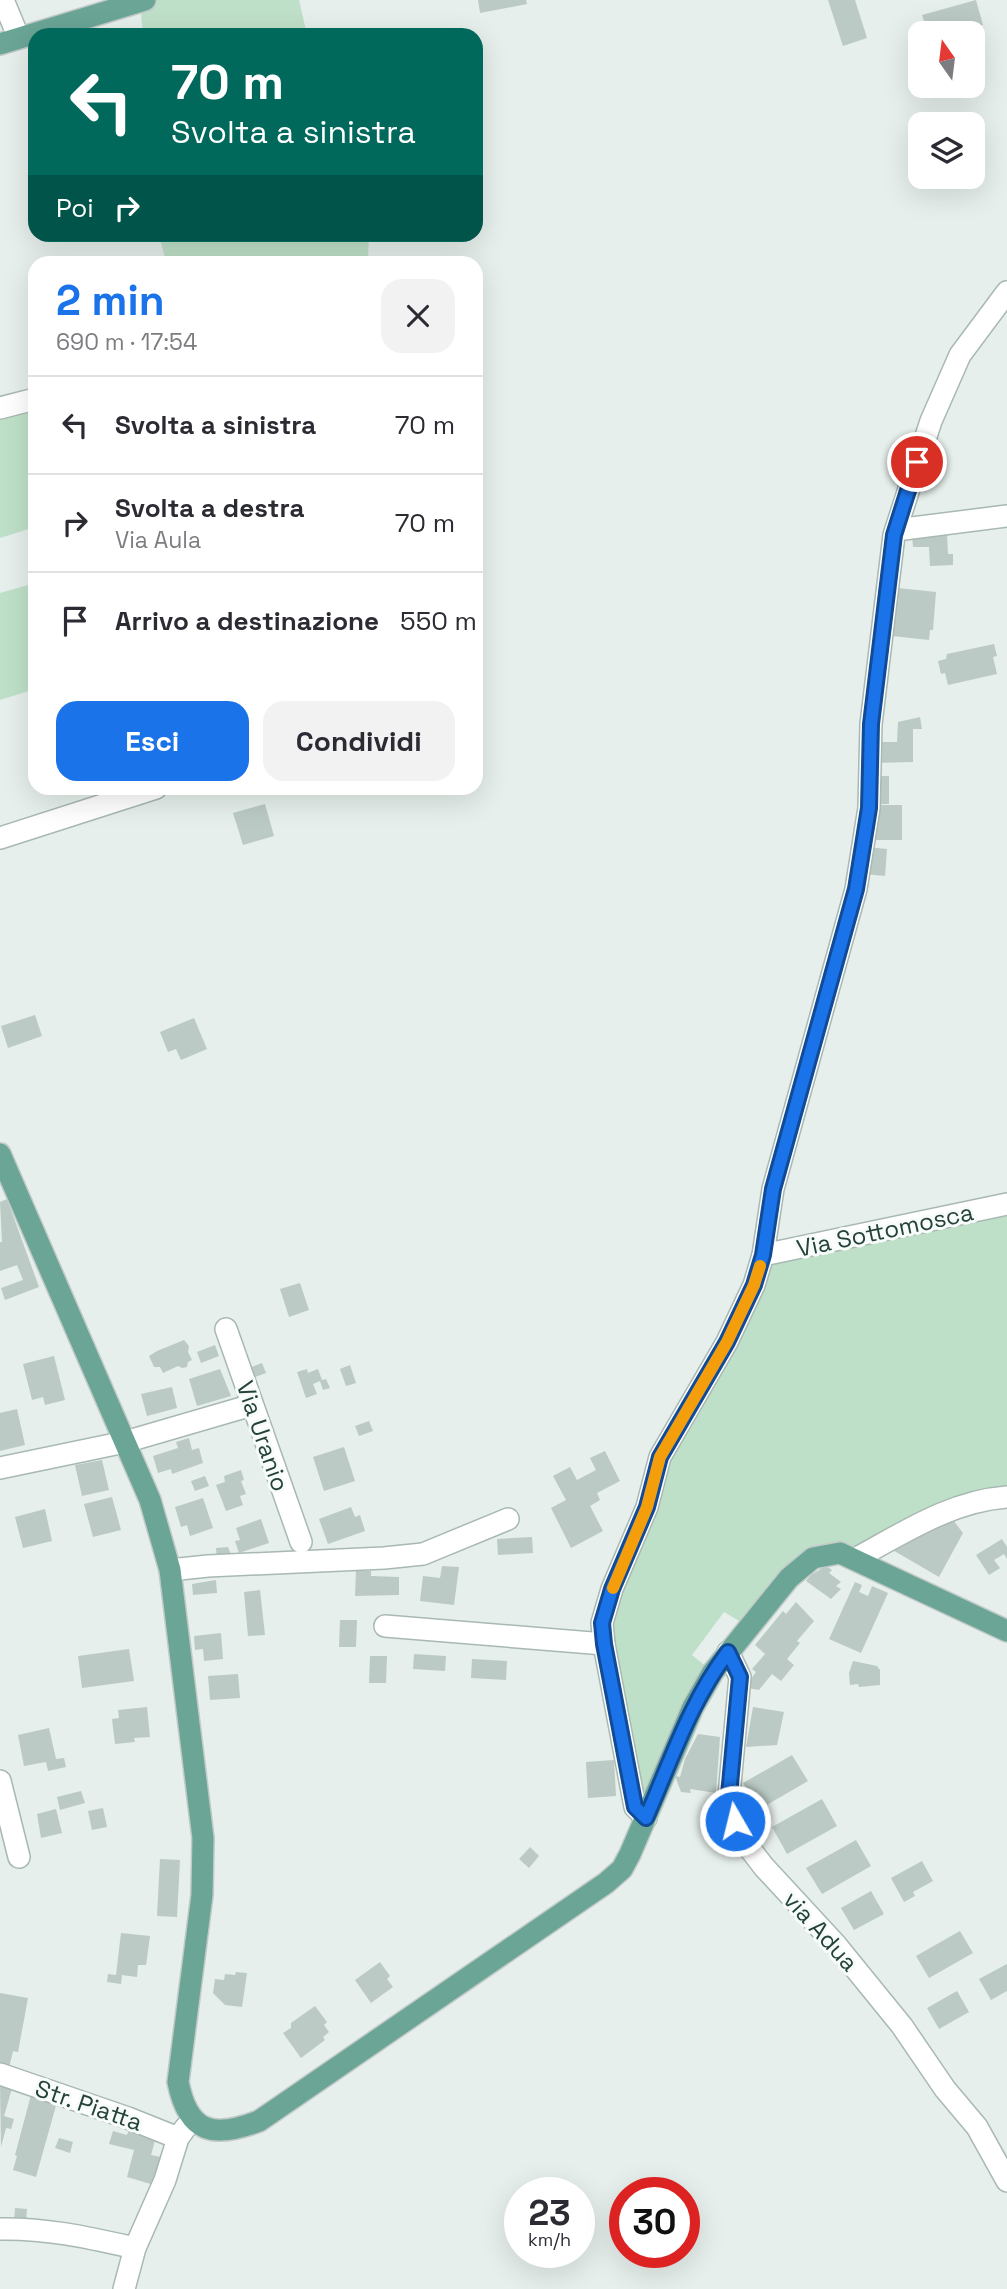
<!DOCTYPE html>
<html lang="it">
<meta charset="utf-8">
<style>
:root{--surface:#fff;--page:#f2f2f3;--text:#2b2b33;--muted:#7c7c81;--line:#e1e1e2;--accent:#1a73e8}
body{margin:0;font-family:"Space Grotesk",sans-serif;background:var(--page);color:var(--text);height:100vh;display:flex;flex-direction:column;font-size:26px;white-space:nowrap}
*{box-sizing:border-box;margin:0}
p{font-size:23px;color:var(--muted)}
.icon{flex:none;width:38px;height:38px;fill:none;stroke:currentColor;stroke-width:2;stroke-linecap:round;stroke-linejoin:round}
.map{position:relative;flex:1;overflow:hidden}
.drawer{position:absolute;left:28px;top:256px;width:455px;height:539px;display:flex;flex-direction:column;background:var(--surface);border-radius:21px;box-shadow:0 7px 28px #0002}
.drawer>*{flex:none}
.guide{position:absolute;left:28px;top:28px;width:455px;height:214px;border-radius:21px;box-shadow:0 7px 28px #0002;background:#00695c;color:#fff;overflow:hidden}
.needle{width:46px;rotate:346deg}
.buttons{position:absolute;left:908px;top:21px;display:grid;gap:14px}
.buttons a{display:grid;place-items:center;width:77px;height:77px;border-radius:14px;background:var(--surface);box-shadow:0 7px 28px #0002;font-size:35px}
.speed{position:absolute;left:504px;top:2177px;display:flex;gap:14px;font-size:35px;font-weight:700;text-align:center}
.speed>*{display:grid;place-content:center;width:91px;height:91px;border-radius:50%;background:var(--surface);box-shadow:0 7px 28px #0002;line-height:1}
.speed small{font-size:18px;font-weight:400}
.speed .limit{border:10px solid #d22;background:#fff;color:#111}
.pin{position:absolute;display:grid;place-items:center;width:60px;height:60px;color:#fff;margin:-30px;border:4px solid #fff;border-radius:50%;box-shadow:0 2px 7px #0007}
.me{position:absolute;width:77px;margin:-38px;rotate:352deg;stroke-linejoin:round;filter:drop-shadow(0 0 5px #0008)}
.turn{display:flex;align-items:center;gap:24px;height:147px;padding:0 28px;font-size:32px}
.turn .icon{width:91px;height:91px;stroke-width:2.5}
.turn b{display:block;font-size:49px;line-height:60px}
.then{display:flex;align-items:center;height:66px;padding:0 28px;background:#0003;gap:14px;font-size:26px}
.round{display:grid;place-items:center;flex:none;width:74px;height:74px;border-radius:21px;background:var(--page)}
.summary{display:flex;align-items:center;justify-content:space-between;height:119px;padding:0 28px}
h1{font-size:42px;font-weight:700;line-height:52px;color:var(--accent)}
.cta{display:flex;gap:14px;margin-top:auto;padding:14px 28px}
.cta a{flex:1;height:80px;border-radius:21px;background:var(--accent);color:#fff;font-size:28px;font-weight:700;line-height:80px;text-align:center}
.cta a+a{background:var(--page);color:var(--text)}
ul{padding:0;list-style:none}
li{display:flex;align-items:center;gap:21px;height:98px;padding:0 28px;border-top:2px solid var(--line)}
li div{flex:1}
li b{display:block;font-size:26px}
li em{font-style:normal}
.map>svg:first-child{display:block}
.green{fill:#bfe0c8}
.building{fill:#bbcac4}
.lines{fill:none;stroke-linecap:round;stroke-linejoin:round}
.minor-casing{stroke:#a8b8b2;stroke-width:24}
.major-casing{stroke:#c2cac8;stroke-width:24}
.minor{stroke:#fff;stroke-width:21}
.major{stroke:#6aa596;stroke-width:21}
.route-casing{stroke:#114b97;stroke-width:18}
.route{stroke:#1a73e8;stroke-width:12}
.slow{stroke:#f59e0b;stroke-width:12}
.labels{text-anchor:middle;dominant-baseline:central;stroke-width:6;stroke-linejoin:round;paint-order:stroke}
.street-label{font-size:24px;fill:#24423a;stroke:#f7fbf9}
</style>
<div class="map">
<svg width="1007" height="2289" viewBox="0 0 1007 2289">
<rect width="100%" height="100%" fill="#e6efeb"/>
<!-- green -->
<g class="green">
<polygon points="145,0 299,0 307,35 143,35 140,1"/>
<polygon points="159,235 369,235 368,262 166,262"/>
<polygon points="35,399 35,527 0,538 0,408"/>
<polygon points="35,583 35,689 0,700 0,593"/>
<polygon points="1007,1204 1007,1497 855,1559 813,1558 749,1627 724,1612 692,1655 713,1672 646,1818 604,1644 647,1507 763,1255"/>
</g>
<!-- building -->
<g class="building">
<polygon points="478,0 526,0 527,4 480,13"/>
<polygon points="828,0 855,0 867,38 843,46"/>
<polygon points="976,0 983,25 952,33 928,33 922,15"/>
<polygon points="947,533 948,554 953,554 953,565 930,566 929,547 913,547 912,535"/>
<polygon points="898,588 936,592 933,630 930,630 929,640 892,636"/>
<polygon points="994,644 997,656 993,657 997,674 948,685 945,673 941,674 938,661 946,659 947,654"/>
<polygon points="920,717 922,729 913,729 913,762 873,763 874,742 897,742 898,722"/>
<rect x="872" y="776" width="17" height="28"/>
<polygon points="265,804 274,836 243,845 233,813"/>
<rect x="874" y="805" width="28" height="35"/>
<polygon points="867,847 887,849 885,876 864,874"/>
<polygon points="35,1015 42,1036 8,1048 1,1026"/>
<polygon points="194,1018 207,1049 181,1060 176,1049 168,1052 160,1032"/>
<polygon points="7,1199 39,1287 5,1300 1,1288 23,1280 17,1265 0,1271 0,1242 2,1242 0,1202"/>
<polygon points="300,1283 309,1310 289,1317 280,1289"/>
<polygon points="184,1340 189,1346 188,1352 192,1360 188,1362 187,1367 182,1368 178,1366 163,1373 160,1367 154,1367 149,1356 157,1351"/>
<polygon points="215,1345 219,1356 201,1363 197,1352"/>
<polygon points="54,1356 65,1400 45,1405 43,1397 32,1400 23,1364"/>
<polygon points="262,1363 266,1373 253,1378 249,1368"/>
<polygon points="350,1365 356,1383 346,1386 340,1369"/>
<polygon points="220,1369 231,1396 197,1406 189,1379"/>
<polygon points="307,1369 308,1373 318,1369 322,1380 326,1379 330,1388 323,1390 320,1381 313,1384 317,1394 306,1398 297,1372"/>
<polygon points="172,1387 177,1408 147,1416 141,1394"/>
<polygon points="17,1409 25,1445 0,1451 0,1413"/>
<polygon points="369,1421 373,1431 359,1436 355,1426"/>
<polygon points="189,1438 192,1450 199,1448 203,1463 172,1474 171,1469 158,1473 153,1456 178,1448 176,1442"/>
<polygon points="344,1447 355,1481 324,1491 313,1457"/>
<polygon points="605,1451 620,1481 597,1493 600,1500 590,1506 603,1531 571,1548 551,1508 566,1500 553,1476 570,1467 577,1480 596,1470 590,1458"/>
<polygon points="102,1460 109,1490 82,1496 75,1465"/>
<polygon points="241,1470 244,1480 241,1481 246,1494 240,1496 243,1505 226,1511 216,1485 225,1482 224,1476"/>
<polygon points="205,1476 209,1486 195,1491 191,1481"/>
<polygon points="112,1497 121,1530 93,1537 84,1504"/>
<polygon points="203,1498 213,1528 190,1536 187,1525 181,1527 175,1507"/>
<polygon points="351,1507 355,1517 360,1515 365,1531 328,1544 319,1519"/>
<polygon points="45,1509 52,1541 23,1548 15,1517"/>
<polygon points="950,1516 963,1533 939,1577 891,1549"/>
<polygon points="261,1519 269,1543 239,1553 235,1541 240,1540 236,1528"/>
<polygon points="532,1537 533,1553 498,1555 497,1539"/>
<polygon points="1002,1539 1007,1547 1007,1559 1004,1554 994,1560 1000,1568 989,1575 976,1555"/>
<polygon points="228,1547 233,1560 217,1561 216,1548"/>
<polygon points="442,1566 459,1567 454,1605 420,1601 423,1576 440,1578"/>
<polygon points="826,1566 832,1570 829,1573 841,1582 836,1586 841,1589 831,1599 806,1581 811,1575"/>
<polygon points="356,1571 371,1571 371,1576 399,1577 399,1595 355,1596"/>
<polygon points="216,1580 217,1593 193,1595 192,1584"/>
<polygon points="855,1582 862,1585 859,1592 868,1596 872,1586 888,1593 861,1653 829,1639"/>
<polygon points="260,1590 265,1635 248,1636 244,1592"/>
<polygon points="796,1602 814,1621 797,1641 800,1643 787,1659 794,1665 781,1681 772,1674 759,1690 748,1688 750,1680 756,1672 752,1669 765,1654 755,1645 783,1611 786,1614"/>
<polygon points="340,1620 357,1620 356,1647 339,1647"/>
<polygon points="221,1633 223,1659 204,1661 203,1649 195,1650 194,1636"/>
<polygon points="129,1649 134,1681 82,1688 78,1656"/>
<polygon points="414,1654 446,1656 445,1671 413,1669"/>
<polygon points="370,1656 387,1656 386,1683 369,1683"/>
<polygon points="472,1659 507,1661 506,1680 471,1678"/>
<polygon points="853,1661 877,1666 880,1670 880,1685 859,1687 858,1684 850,1685 849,1673"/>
<polygon points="238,1674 240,1698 210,1700 208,1676"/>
<polygon points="147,1707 150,1737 134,1738 135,1742 115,1744 112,1719 119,1718 118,1710"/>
<polygon points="753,1707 784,1712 777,1745 746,1747"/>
<polygon points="49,1728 56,1759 64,1758 66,1767 48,1771 46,1762 24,1766 18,1735"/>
<polygon points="698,1734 720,1737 716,1793 690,1789 691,1793 681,1792 675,1776 680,1777 685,1759"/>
<polygon points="792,1755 808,1781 758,1810 743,1783"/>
<polygon points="614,1760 616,1796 588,1798 586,1762"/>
<polygon points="81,1791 85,1803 60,1810 57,1797"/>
<polygon points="822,1799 837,1826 787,1854 772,1827"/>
<polygon points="103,1808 107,1827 92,1830 88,1811"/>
<polygon points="56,1809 62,1833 41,1838 37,1814"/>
<polygon points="856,1840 871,1866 822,1894 806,1868"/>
<polygon points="530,1847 539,1856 529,1868 519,1859"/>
<polygon points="160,1859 180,1860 177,1917 157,1916"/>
<polygon points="922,1861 933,1881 913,1892 915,1896 904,1902 891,1878"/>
<polygon points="871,1891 884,1914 854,1930 841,1908"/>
<polygon points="960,1931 973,1953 929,1978 916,1956"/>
<polygon points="121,1933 150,1936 146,1965 138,1965 137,1977 122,1975 121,1984 107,1982 108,1974 116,1975"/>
<polygon points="380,1962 390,1976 387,1979 393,1987 371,2003 355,1980"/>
<polygon points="1007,1964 1007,1991 991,2000 979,1979"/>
<polygon points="236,1972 247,1973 242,2007 225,2005 213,1993 215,1979 224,1980 225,1974 235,1975"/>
<polygon points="957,1991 969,2012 939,2029 927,2008"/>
<polygon points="0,1993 28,1998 18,2052 13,2051 9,2068 0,2067"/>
<polygon points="315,2006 327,2022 324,2025 329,2032 323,2037 325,2040 301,2058 283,2033 291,2028 291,2023"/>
<polygon points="0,2081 13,2085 4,2116 14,2119 11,2129 6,2128 1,2147"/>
<polygon points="31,2095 57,2102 36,2177 13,2170 17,2156 15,2155"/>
<polygon points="130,2126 157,2133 151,2155 161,2157 154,2185 127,2177 134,2150 109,2144 113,2131 127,2135"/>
<polygon points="59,2138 73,2142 70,2153 55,2148"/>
<polygon points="15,2208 27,2209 26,2223 14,2222"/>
</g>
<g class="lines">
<defs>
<g id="minor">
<polyline points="3,0 18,36"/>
<polyline points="0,408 35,399"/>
<polyline points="896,530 1007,516"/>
<polyline points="0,838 156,788"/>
<polyline points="763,1255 1007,1204"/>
<polyline points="226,1329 301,1542"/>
<polyline points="0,1468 125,1442 252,1405"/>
<path d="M855,1559C903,1533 951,1501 1007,1497"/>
<polyline points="170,1570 208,1566 384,1558 423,1554 508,1519"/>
<polyline points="385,1626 604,1644"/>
<polyline points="728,1652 740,1677 729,1795 735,1821 744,1841 764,1867 837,1946 902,2026 945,2089 977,2127 1007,2181"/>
<polyline points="0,1781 19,1857"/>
<polyline points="646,1818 635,1807 604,1644 602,1623 612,1589 647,1507 660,1457 727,1342 754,1285 763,1255 773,1189 856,889 869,808 871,724 894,535 931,421 960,355 1007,292"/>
<polyline points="0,2074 128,2118 178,2138"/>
<path d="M0,2229C47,2228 90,2238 135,2248"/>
<polyline points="124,2289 135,2248 165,2180 178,2138 186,2127"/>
</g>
<g id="major">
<polyline points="0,44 145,0"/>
<path d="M0,1154L150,1500L170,1570L203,1838L202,1895L178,2082C188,2133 213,2139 259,2121L606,1883L622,1869L630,1854L693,1707L713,1672L789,1578L813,1558L840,1553L1007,1631"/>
</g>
</defs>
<!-- minor casing -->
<use href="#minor" class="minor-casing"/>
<!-- major casing -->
<use href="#major" class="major-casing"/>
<!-- minor -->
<use href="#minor" class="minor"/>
<!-- major -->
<use href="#major" class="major"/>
</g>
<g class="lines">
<defs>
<path id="route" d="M735,1821L729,1795L740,1677L728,1652C690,1702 671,1761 646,1818L635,1807L604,1644L602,1623L612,1589L647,1507L660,1457L727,1342L754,1285L763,1255L773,1189L856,889L869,808L871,724L894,535L917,462"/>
</defs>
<!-- route casing -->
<use href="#route" class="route-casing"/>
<!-- route -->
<use href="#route" class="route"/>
<!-- slow -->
<polyline class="slow" points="613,1588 647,1507 660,1457 727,1342 754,1285 760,1266"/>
</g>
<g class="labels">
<!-- street labels -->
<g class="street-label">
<text transform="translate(885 1230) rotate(-12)">Via Sottomosca</text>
<text transform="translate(263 1436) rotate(71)">Via Uranio</text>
<text transform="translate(821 1931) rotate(48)">via Adua</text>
<text transform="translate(89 2105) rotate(19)">Str. Piatta</text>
</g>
</g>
</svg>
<div class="buttons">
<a><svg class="needle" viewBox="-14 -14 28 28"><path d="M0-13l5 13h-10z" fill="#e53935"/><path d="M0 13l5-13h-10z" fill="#7c7c81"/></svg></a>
<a><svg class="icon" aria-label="layers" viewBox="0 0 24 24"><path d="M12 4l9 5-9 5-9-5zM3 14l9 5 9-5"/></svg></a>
</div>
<div class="speed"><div>23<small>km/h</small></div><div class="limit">30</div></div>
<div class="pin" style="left:917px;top:462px;background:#d93025"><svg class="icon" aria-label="arrive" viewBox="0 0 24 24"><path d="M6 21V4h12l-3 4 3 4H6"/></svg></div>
<svg class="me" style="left:735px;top:1821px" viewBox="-20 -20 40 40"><circle r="17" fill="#1a73e8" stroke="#fff" stroke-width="3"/><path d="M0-11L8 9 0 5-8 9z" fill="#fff"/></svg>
<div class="guide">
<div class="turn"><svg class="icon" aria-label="left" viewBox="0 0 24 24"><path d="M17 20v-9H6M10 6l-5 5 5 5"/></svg><div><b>70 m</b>Svolta a sinistra</div></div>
<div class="then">Poi<svg class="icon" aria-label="right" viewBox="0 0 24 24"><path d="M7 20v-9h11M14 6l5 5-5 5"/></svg></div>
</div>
<section class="drawer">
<div class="summary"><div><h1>2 min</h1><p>690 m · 17:54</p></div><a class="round"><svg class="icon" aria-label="close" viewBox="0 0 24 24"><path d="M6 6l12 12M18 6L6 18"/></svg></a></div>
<ul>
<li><svg class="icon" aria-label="left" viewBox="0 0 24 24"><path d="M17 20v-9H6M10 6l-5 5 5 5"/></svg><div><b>Svolta a sinistra</b></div><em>70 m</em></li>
<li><svg class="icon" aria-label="right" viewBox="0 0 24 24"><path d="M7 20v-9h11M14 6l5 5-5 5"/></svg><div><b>Svolta a destra</b><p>Via Aula</p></div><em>70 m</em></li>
<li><svg class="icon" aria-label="arrive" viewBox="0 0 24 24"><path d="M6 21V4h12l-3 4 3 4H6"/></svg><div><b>Arrivo a destinazione</b></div><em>550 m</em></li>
</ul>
<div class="cta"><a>Esci</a><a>Condividi</a></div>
</section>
</div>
